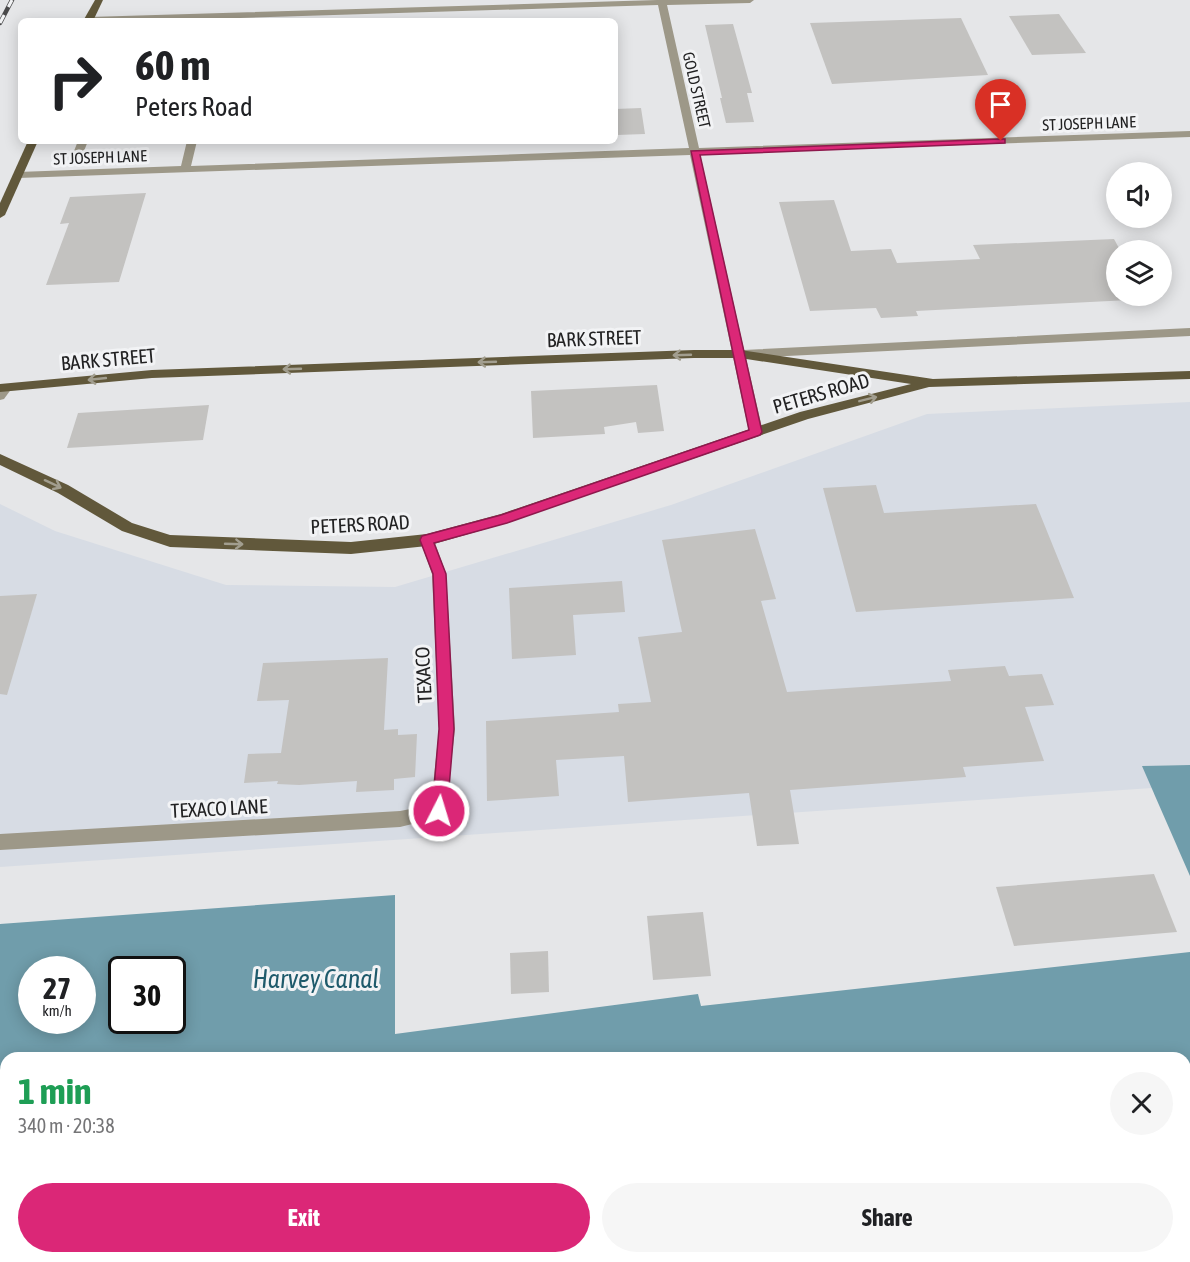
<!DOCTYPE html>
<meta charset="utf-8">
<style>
:root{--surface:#fff;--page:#f6f6f6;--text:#202124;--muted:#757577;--accent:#db2777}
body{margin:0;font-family:"Asap Condensed",sans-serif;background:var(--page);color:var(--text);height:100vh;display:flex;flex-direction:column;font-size:22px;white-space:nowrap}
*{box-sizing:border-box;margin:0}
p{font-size:20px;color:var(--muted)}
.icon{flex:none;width:33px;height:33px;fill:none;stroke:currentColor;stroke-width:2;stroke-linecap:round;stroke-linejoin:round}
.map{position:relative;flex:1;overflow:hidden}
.panel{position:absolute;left:0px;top:1052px;width:1191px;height:212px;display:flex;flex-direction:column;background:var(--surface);border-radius:18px 18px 0 0;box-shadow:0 3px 15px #0003}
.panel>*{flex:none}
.banner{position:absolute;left:18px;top:18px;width:600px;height:126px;border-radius:9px;box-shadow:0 3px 15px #0003;background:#fff;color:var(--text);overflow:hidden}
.fabs{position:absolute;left:1106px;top:162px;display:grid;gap:12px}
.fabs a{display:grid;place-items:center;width:66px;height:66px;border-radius:50%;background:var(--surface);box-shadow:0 3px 15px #0003;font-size:30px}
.speed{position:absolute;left:18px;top:956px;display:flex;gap:12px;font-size:30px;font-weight:700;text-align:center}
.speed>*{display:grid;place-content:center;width:78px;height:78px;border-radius:50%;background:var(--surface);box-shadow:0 3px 15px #0003;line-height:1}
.speed small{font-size:15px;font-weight:400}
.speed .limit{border:3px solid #111;border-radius:9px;background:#fff;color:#111}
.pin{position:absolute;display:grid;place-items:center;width:51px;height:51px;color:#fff;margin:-62px -26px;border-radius:50% 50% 50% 0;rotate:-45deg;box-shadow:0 0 6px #0007}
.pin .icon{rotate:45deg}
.me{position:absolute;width:66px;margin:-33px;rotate:5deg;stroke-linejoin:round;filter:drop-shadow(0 0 4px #0008)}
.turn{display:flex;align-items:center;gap:21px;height:126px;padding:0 18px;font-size:27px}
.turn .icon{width:78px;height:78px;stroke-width:2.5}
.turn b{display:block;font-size:42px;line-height:51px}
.round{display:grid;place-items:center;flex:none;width:63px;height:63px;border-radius:32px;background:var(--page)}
.overview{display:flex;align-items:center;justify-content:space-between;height:102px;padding:0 18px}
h1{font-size:36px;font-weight:700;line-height:45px;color:#1e9e55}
.primary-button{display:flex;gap:12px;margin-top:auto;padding:12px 18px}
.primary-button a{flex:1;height:69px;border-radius:36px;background:var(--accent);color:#fff;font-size:24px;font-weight:700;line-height:69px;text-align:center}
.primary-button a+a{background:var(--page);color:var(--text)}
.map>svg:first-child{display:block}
.built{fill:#d7dce4}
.water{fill:#709dab;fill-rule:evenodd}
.building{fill:#c3c2c0}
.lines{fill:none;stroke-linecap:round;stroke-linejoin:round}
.minor{fill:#9d9888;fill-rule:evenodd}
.major{fill:#61583b;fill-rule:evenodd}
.rail-casing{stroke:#49494a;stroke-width:4.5}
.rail{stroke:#f2f3f5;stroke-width:3;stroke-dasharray:9;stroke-linecap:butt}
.oneway{stroke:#a29e8f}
.route{fill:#db2777;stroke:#8e194d;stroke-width:1.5}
.labels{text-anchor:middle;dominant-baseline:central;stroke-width:6;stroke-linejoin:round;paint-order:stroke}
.far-street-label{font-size:16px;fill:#222223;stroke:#f2f3f5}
.street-label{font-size:20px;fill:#222223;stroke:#f2f3f5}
.near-water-label{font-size:26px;font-style:italic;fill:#1e5a6b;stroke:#f2f3f5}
</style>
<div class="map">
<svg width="1190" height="1262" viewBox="0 0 1190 1262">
<rect width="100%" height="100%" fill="#e5e6e8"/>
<!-- built -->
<polygon class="built" points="1190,402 1190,765 1143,766 1152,788 0,867 0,504 55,531 226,585 395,587 671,505 927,414"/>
<!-- water -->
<g class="water">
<polygon points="1190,765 1190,876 1142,766"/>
<path d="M395,895V1034L698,994L701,1006L1190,952V1262H0V924ZM32,969H82V1020H32ZM122,969H172V1020H122ZM6,1058H1185V1257H6Z"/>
</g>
<!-- building -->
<g class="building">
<polygon points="1059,14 1086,53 1032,55 1009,16"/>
<polygon points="961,18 988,75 832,84 810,23"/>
<polygon points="733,24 752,93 747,93 754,122 726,123 720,98 722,98 705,25"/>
<polygon points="641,108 645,134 617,135 615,109"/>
<polygon points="146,193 119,282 46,285 69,223 60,224 70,197"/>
<polygon points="834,200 851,251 891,249 897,263 980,259 973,245 1114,239 1120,250 1116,250 1116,296 1146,296 1149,299 916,311 918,316 881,318 876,308 810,311 779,202"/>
<polygon points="657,385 664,431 638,433 636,422 604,427 605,434 533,438 531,391"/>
<polygon points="209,405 203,440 67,448 78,413"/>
<polygon points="876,485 884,513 1036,504 1074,598 856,612 823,488"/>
<polygon points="755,529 776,599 761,601 787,692 951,681 948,670 1005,666 1009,676 1042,674 1054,705 1025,707 1044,761 963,767 966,777 790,790 799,844 757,846 749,793 628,802 624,756 556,760 559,796 487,801 486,721 619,712 618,704 651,702 638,637 682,632 662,540"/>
<polygon points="622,581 625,612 573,615 576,655 512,659 509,588"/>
<polygon points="37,594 7,695 0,694 0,596"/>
<polygon points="388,658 384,730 398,729 398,735 417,734 415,777 394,779 394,790 356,792 357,781 299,785 277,784 278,781 244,783 248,754 281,753 289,700 257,701 263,663"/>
<polygon points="1154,874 1177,932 1014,946 996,887"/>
<polygon points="703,912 711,976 653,980 647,916"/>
<polygon points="548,951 549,992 511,994 510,953"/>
</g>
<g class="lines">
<!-- minor -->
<g class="minor">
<polygon points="657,0 754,0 750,3 667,5 699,148 1190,131 1190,137 700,154 744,350 1190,328 1190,336 746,358 763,432 756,437 749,432 690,155 18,178 13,175 18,172 181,166 187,141 197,141 191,166 689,148 658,5 145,21 84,20 89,17"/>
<polygon points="78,141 88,141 80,161 75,164 70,161"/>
<polygon points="6,384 12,388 4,399 0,400 0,387"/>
<polygon points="427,534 434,540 446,574 455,729 445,816 400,827 0,850 0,834 400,811 431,805 439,729 432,574 420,540"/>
</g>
<!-- major -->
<g class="major">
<polygon points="95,0 103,0 93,21 83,21"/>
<polygon points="28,141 38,141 5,215 0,218 0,203"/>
<polygon points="694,350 740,350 933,379 1190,371 1190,379 929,387 808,419 503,524 427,546 351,554 170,547 122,531 58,493 0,465 0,454 68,485 132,523 170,535 351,542 427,534 501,514 800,412 911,384 740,358 694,358 152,378 0,392 0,384 152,370"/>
</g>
<defs>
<polyline id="rail" points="0,23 12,0"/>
</defs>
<!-- rail casing -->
<use href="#rail" class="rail-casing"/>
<!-- rail -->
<use href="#rail" class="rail"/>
</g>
<!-- one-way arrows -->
<defs><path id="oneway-shaft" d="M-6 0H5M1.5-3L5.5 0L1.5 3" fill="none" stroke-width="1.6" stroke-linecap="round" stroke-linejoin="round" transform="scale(1.5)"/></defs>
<g class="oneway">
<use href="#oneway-shaft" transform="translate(682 355) rotate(178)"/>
<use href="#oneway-shaft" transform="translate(487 362) rotate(178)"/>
<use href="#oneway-shaft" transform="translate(292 369) rotate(178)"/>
<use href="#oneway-shaft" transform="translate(97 379) rotate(174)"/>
<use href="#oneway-shaft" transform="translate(868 399) rotate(-14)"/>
<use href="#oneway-shaft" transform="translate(53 484) rotate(25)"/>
<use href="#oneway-shaft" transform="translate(234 544) rotate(2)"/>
</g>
<!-- route -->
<polygon class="route" points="1001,139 1005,139 1005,143 700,155 762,432 760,435 507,523 434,543 446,574 454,729 447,811 445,816 439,818 434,816 432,811 439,729 433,574 420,540 422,536 501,515 749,430 691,151"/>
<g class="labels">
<!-- far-street labels -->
<g class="far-street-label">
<text transform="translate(697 90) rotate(77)">GOLD STREET</text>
<text transform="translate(1089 123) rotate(-2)">ST JOSEPH LANE</text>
<text transform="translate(100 157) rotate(-2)">ST JOSEPH LANE</text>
</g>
<!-- street labels -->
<g class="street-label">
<text transform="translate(594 338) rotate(-2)">BARK STREET</text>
<text transform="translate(108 359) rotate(-5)">BARK STREET</text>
<text transform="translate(821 393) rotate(-16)">PETERS ROAD</text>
<text transform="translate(360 524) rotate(-3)">PETERS ROAD</text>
<text transform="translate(423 675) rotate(-93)">TEXACO</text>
<text transform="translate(219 808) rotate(-3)">TEXACO LANE</text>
</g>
<!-- near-water labels -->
<g class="near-water-label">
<text x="316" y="979">Harvey Canal</text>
</g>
</g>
</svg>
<div class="fabs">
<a><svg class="icon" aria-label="sound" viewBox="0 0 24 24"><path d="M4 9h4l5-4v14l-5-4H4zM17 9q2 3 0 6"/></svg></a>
<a><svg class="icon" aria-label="layers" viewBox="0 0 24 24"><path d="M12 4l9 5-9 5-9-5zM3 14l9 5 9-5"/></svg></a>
</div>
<div class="speed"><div>27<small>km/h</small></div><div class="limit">30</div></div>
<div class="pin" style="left:1001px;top:141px;background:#d93025"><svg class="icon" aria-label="arrive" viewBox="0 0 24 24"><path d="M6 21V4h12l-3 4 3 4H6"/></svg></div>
<svg class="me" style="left:439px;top:811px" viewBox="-20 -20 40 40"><circle r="17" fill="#db2777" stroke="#fff" stroke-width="3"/><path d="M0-11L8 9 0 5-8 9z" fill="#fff"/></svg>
<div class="banner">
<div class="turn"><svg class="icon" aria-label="right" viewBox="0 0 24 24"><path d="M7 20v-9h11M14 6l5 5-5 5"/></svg><div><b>60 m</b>Peters Road</div></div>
</div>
<section class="panel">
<div class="overview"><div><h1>1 min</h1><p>340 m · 20:38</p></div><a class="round"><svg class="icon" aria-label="close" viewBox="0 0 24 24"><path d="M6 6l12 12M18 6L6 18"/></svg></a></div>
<div class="primary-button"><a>Exit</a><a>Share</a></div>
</section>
</div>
